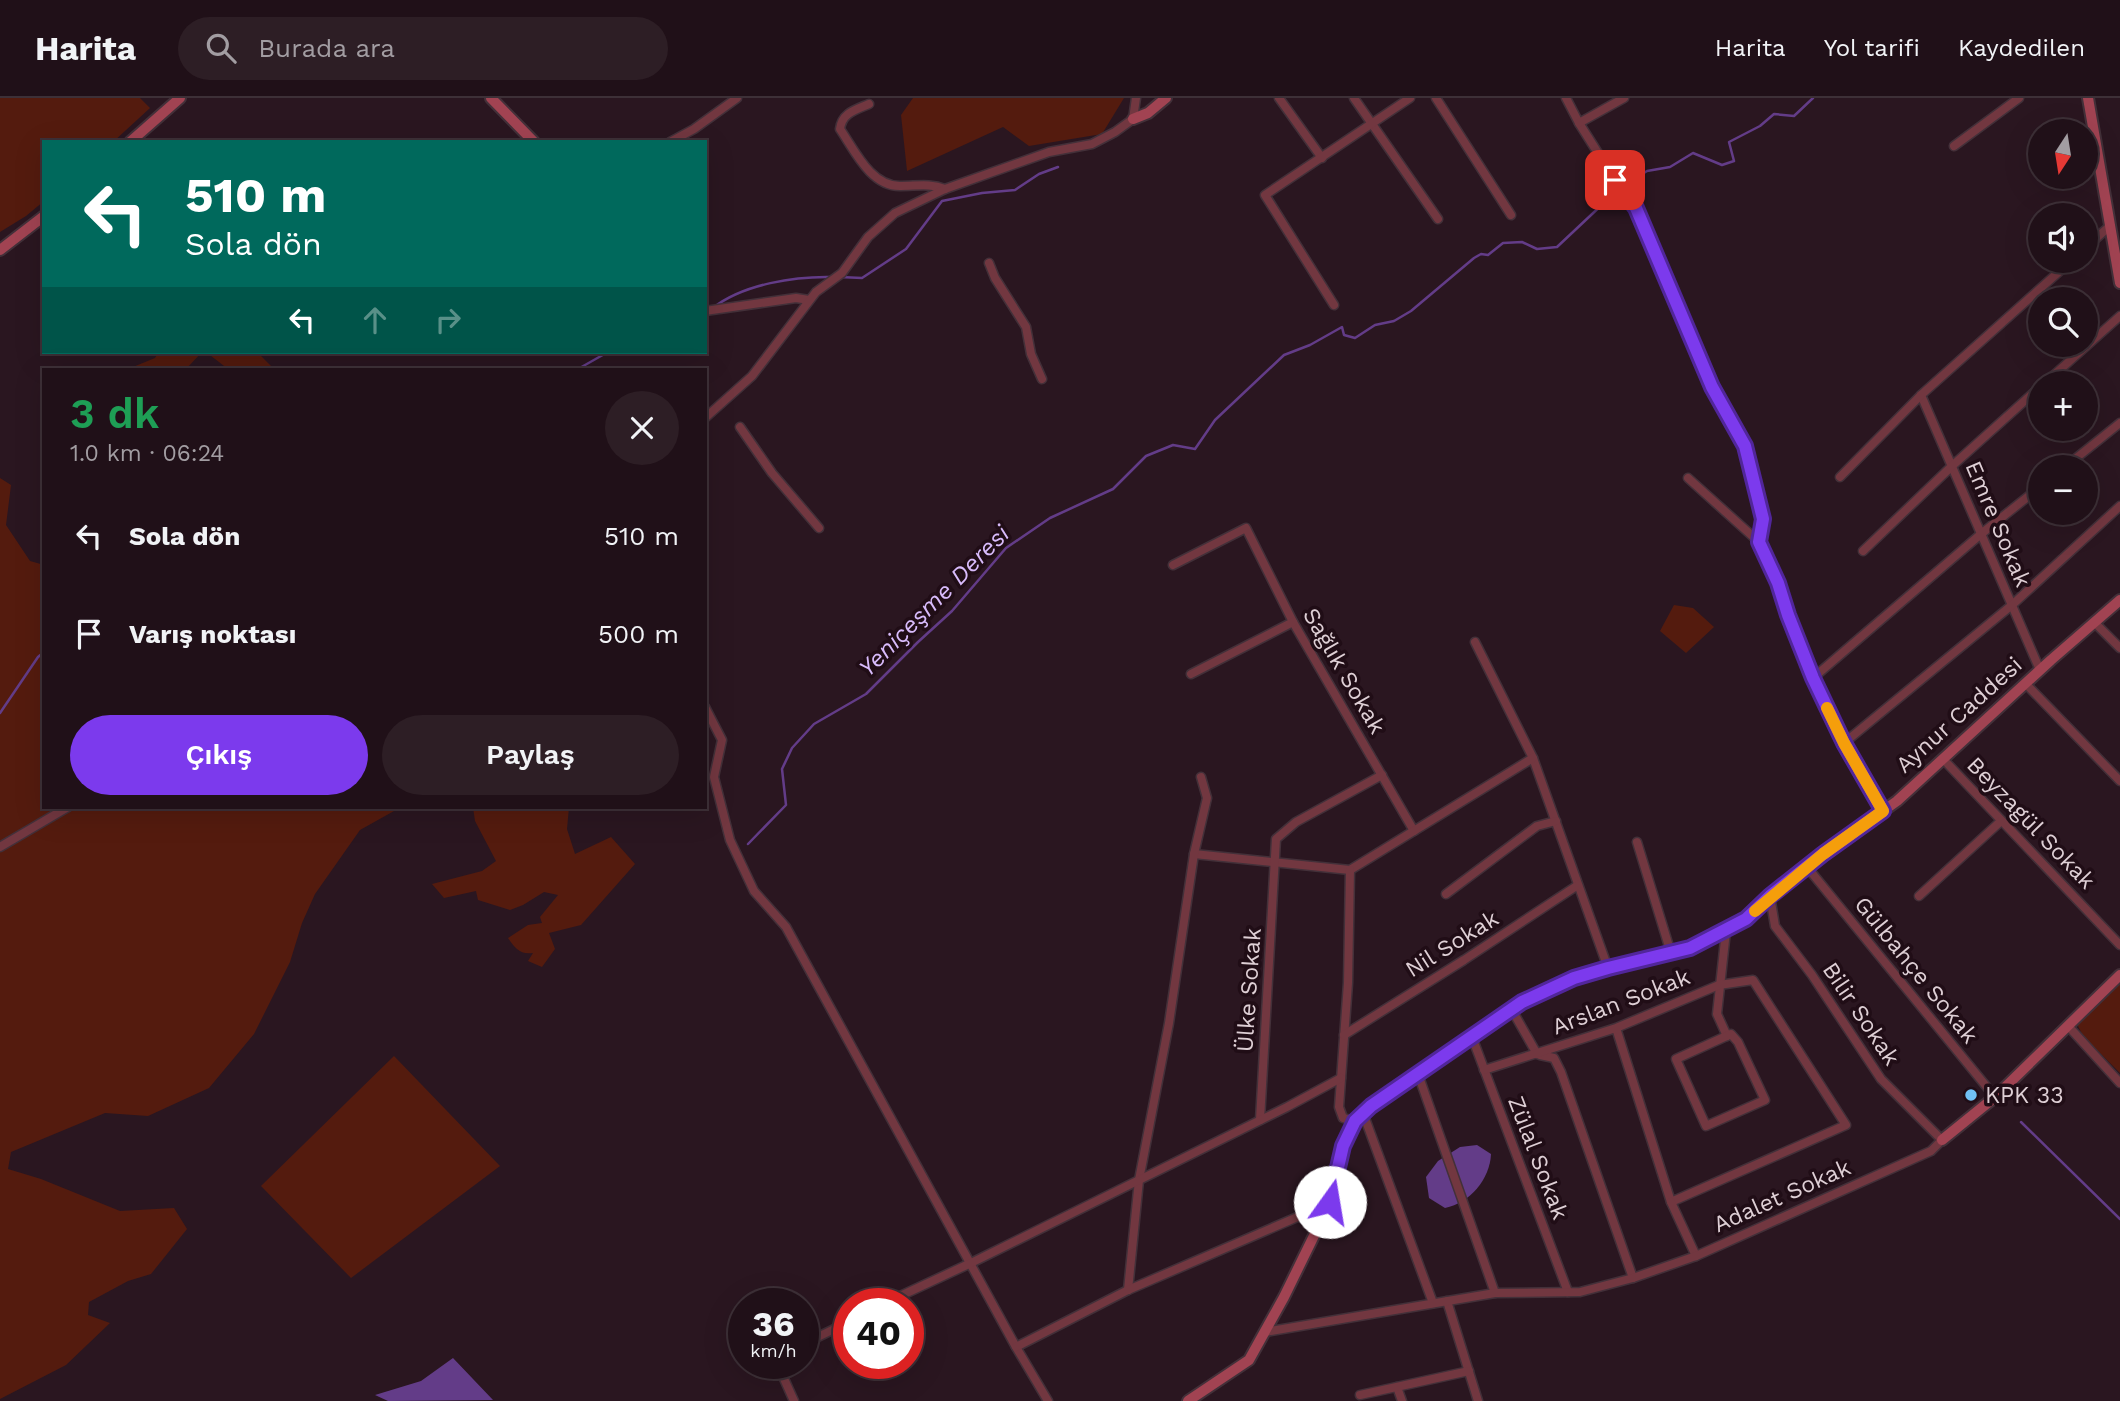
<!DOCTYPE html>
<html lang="tr">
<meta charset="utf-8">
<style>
:root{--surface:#201018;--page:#2d1e25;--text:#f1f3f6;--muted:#a29da2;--line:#3d3037;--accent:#7c3aed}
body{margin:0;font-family:"Work Sans",sans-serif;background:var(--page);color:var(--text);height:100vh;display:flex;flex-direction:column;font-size:26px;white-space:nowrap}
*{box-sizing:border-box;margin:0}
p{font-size:23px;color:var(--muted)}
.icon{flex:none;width:38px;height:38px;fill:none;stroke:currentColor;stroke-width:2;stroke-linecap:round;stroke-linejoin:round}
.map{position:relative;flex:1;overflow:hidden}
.sheet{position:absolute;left:42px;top:270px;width:665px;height:441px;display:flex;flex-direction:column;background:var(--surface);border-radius:0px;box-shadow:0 7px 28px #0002,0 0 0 2px var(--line)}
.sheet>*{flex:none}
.hud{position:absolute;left:42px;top:42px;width:665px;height:214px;border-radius:0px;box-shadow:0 7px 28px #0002,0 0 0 2px var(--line);background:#00695c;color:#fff;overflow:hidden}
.needle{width:46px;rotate:192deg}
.fabs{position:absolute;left:2028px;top:21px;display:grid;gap:14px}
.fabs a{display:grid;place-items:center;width:70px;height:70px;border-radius:50%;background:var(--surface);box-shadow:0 7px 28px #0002,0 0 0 2px var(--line);font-size:35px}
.speed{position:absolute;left:728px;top:1190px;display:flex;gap:14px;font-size:35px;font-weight:700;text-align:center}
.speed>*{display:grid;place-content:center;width:91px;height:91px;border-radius:50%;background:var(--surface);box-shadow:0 7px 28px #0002,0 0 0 2px var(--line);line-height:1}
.speed small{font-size:18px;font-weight:400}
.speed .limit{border:10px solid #d22;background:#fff;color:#111}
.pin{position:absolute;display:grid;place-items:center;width:60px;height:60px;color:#fff;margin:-30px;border-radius:14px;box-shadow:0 4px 10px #0006}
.me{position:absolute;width:77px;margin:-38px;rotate:13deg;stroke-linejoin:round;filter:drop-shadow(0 0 5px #0008)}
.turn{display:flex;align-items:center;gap:24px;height:147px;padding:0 28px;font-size:32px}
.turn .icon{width:91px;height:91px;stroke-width:2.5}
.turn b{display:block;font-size:49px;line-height:60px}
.lanes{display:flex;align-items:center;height:66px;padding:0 28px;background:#0003;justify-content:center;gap:35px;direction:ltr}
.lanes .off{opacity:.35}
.round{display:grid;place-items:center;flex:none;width:74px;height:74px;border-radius:37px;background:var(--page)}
.headline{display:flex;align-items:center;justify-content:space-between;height:119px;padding:0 28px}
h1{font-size:42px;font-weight:600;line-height:52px;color:#1e9e55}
.action{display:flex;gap:14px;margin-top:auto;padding:14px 28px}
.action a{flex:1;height:80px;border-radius:42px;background:var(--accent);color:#fff;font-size:28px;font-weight:600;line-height:80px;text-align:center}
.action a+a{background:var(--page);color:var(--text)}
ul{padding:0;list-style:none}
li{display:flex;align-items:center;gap:21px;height:98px;padding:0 28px}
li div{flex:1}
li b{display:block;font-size:26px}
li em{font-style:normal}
header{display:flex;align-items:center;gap:42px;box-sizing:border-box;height:98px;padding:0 35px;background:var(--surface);border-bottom:2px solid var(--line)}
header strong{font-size:33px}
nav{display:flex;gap:38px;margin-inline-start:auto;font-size:24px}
.search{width:490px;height:63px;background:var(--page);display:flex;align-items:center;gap:18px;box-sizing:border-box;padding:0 24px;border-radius:38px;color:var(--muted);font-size:26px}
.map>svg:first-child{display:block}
.green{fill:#541b0e}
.water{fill:#633c88}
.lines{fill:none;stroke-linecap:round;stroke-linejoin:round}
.stream{stroke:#633c88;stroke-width:2.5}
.street-casing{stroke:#433039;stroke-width:11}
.secondary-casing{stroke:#433039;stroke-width:14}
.street{stroke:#723740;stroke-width:8}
.secondary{stroke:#a14352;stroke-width:10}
.route-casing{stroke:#51269a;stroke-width:18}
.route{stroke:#7c3aed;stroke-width:12}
.slow{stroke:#f59e0b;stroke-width:12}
.poi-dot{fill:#71c1f5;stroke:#200d16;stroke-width:2.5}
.labels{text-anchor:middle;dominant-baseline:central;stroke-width:7;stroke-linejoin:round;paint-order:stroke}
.street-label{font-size:23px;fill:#decfd5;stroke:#200d16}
.poi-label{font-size:23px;fill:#decfd5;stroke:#200d16;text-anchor:start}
.water-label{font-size:24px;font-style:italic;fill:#d8bbfb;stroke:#200d16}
</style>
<header>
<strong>Harita</strong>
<div class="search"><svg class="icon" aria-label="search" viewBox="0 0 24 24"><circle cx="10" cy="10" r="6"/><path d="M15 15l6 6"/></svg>Burada ara</div>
<nav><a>Harita</a><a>Yol tarifi</a><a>Kaydedilen</a></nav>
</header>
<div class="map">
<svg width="2120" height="1303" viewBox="0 0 2120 1303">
<rect width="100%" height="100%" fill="#2a1620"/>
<!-- green -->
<g class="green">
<polygon points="0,0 140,0 150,10 113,44 44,44 44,103 26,118 0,134"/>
<polygon points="913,0 1124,0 1102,36 1029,48 1003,29 907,73 901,17"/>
<polygon points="159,254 202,254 186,271 128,271 155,260"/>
<polygon points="206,254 257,254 274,271 228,271"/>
<polygon points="0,380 11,387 6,427 30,463 44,467 44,709 398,709 394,713 360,732 315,796 302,825 290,864 254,936 209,990 148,1018 105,1015 11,1054 8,1071 41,1081 120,1113 174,1110 187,1131 151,1176 128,1183 89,1204 88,1217 110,1225 66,1267 0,1301"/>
<polygon points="1674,507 1693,510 1714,529 1686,555 1660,533"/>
<path d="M473,709H569L567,731L575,756L611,739L635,766L581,827L549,835L555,851L542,869L528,863L533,855C520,857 515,850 508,840L528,827L542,825L540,819L558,797L544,794L523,807L510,812L478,802L476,793L444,800L432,786L482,773L496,763L475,723Z"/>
<polygon points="2120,883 2120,975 2083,938 2077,926"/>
<polygon points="394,958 500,1068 351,1180 261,1088"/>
</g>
<!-- water -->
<g class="water">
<path d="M1477,1047L1491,1056C1490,1081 1470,1105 1445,1110L1429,1100L1426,1079L1438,1063L1460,1049Z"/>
<polygon points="453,1260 493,1302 388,1303 375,1297 421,1283"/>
</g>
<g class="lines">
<!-- stream -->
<g class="stream">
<polyline points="1633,82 1647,73 1670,69 1693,55 1722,67 1734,63 1729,44 1760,28 1774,16 1794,18 1813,0"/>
<polyline points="840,179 862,180 906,151 942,103 982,95 1015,92 1039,76 1058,69"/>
<path d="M713,210C743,186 796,178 833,179"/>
<polyline points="578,271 608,254"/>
<polyline points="0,615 38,559 44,554"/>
<polyline points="748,746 786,707 782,671 792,650 814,626 866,596 918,544 952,513 1006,450 1050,420 1113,391 1146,358 1173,347 1195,351 1215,322 1284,257 1310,247 1342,229 1344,237 1355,240 1375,227 1394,223 1411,213 1474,160 1481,156 1488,157 1503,145 1522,144 1537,151 1557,149 1607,102"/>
<polyline points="2021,1024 2120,1121"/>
</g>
<defs>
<g id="street">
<polyline points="1279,0 1322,60"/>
<polyline points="1354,0 1438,121"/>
<polyline points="1436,0 1511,117"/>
<polyline points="1566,0 1579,25 1615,82 1636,110 1712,289 1745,348 1763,421 1759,444"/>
<path d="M869,6C855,12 842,15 840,31C855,53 871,89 901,88C917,88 930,85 945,91"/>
<polyline points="1579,25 1624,0"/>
<polyline points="670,44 694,31 737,0"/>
<polyline points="1954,48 2019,0"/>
<polyline points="2086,149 2110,128"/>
<polyline points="989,165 995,180 1026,229 1031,256 1042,281"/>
<polyline points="1334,207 1265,97 1410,0"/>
<polyline points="705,213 796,200 809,202"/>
<polyline points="2045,285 2120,218"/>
<polyline points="1921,297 2040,572"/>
<polyline points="705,320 752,278 816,194 842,175 868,139 895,115 945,91 1049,54 1092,46 1115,34 1133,21 1136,0"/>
<polyline points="740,329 772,375 819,430"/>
<polyline points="2065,369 2120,325"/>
<polyline points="1840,379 1921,297 2071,163"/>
<polyline points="1688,380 1759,444 1778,485 1788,518 1813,580 1844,645 1883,714"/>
<polyline points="1863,453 1952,368 2040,289"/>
<polyline points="1173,467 1246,430 1293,524 1414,733"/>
<polyline points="2094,524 2120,550"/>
<polyline points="1475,544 1533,660 1608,870"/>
<polyline points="1191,576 1293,524"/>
<polyline points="1813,580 1981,436 2040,389"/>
<polyline points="2025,585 2120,683"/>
<polyline points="705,609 722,642 714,679 730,742 754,793 786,829 1016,1249 1048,1303"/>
<polyline points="1844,645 2012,507 2120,408"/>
<polyline points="1943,661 2120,847"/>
<polyline points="1637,744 1671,855"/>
<polyline points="0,749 68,709"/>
<polyline points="1194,756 1350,772 1533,660"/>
<polyline points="1807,769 1995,999"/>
<polyline points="1350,772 1348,885 1339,1009 1343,1020 1355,1023"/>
<polyline points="1446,796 1537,728 1556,723"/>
<polyline points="1919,798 2001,723"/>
<polyline points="1726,833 1717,916 1727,938"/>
<polyline points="1512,912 1537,956"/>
<polyline points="2069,929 2120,985"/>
<polygon points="1731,936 1738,944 1765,1002 1706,1028 1676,961"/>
<polyline points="1344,937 1464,862 1578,787"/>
<polyline points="1472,939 1568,1194"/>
<polyline points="1540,957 1554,960 1561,974 1633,1180"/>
<polyline points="1484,972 1616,930 1719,887 1753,882 1846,1027 1671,1104 1616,930"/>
<polyline points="1418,976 1495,1195"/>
<polyline points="1363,1015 1433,1205"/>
<polyline points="1260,1022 1276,741 1296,724 1382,677"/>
<polyline points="1671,1104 1696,1158"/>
<polyline points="1128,1192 1139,1082 1169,925 1194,756 1207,700 1201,679"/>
<polyline points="1447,1203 1478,1303"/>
<polyline points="883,1206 971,1165 1287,1009 1341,980"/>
<polyline points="1265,1234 1495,1195 1580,1194 1633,1180 1696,1158 1931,1053 1942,1042 1881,981 1812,877 1775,828 1770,798"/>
<polyline points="803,1246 849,1224"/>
<polyline points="1016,1249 1128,1192 1330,1105"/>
<polyline points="777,1265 794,1303"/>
<polyline points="1397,1289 1402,1303"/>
<polyline points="1360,1297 1469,1273"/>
</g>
<g id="secondary">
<polyline points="491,0 534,44"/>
<polyline points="2088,0 2120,185"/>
<polyline points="1133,21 1148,15 1166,0"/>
<polyline points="130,44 180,0"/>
<polyline points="0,152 44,118"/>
<polyline points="1942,1042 1995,999 2120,877"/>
<polyline points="1188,1303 1249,1262 1284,1199 1330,1105 1343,1048 1355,1023 1371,1008 1522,904 1574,880 1690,850 1746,821 1770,798 1823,756 1897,703 2051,562 2120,502"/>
</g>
</defs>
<!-- street casing -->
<use href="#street" class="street-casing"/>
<!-- secondary casing -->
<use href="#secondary" class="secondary-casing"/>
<!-- street -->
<use href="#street" class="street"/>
<!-- secondary -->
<use href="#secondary" class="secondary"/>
</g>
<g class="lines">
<defs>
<polyline id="route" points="1330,1104 1343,1048 1355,1023 1371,1008 1522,904 1574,880 1608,870 1690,850 1746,821 1770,798 1823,756 1883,713 1844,645 1813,580 1788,517 1778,485 1759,444 1763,421 1745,348 1712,289 1636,110 1615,82"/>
</defs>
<!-- route casing -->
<use href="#route" class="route-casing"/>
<!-- route -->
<use href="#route" class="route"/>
<!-- slow -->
<polyline class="slow" points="1755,813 1823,756 1883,713 1844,645 1827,610"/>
</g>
<!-- markers -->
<circle class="poi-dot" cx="1971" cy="997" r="7"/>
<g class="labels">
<!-- street labels -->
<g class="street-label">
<text transform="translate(1998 426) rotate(67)">Emre Sokak</text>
<text transform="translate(1344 573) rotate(60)">Sağlık Sokak</text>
<text transform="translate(1959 617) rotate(-42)">Aynur Caddesi</text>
<text transform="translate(2031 725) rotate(46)">Beyzagül Sokak</text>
<text transform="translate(1452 846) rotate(-32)">Nil Sokak</text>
<text transform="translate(1916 872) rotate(51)">Gülbahçe Sokak</text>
<text transform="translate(1249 892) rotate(-86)">Ülke Sokak</text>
<text transform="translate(1621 904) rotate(-21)">Arslan Sokak</text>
<text transform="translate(1861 916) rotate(56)">Bilir Sokak</text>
<text transform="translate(1538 1060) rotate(69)">Zülal Sokak</text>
<text transform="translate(1782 1098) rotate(-24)">Adalet Sokak</text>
</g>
<!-- poi labels -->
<g class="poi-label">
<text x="1985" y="997">KPK 33</text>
</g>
<!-- water labels -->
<g class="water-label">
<text transform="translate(934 503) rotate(-45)">Yeniçeşme Deresi</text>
</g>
</g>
</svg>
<div class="fabs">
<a><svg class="needle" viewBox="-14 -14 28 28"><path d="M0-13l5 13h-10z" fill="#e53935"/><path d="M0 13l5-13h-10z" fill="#a29da2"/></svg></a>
<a><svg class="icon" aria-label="sound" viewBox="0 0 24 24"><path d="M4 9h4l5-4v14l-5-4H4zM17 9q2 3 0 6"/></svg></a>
<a><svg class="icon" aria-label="search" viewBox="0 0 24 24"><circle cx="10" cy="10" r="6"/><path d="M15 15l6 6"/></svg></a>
<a>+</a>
<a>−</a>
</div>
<div class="speed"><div>36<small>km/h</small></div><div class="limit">40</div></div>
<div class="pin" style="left:1615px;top:82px;background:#d93025"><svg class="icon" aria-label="arrive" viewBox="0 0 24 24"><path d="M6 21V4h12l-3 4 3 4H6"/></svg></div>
<svg class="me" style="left:1330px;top:1104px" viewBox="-20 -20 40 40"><circle r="19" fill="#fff"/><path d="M0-13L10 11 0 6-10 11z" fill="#7c3aed"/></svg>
<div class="hud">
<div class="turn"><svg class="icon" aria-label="left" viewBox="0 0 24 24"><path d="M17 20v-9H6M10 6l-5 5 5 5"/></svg><div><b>510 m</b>Sola dön</div></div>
<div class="lanes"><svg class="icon" aria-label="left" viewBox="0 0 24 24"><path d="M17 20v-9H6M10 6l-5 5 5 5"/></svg><svg class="icon off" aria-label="ahead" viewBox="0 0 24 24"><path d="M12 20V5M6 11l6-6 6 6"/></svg><svg class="icon off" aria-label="right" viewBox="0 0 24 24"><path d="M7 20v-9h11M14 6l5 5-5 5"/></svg></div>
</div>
<section class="sheet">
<div class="headline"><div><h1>3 dk</h1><p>1.0 km · 06:24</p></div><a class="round"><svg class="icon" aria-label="close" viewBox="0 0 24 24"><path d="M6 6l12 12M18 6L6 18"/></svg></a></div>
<ul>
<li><svg class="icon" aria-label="left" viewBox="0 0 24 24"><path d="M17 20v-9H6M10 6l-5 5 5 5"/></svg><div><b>Sola dön</b></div><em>510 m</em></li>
<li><svg class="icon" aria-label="arrive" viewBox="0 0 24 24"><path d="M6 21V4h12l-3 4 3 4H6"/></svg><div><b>Varış noktası</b></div><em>500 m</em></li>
</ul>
<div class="action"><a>Çıkış</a><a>Paylaş</a></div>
</section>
</div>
